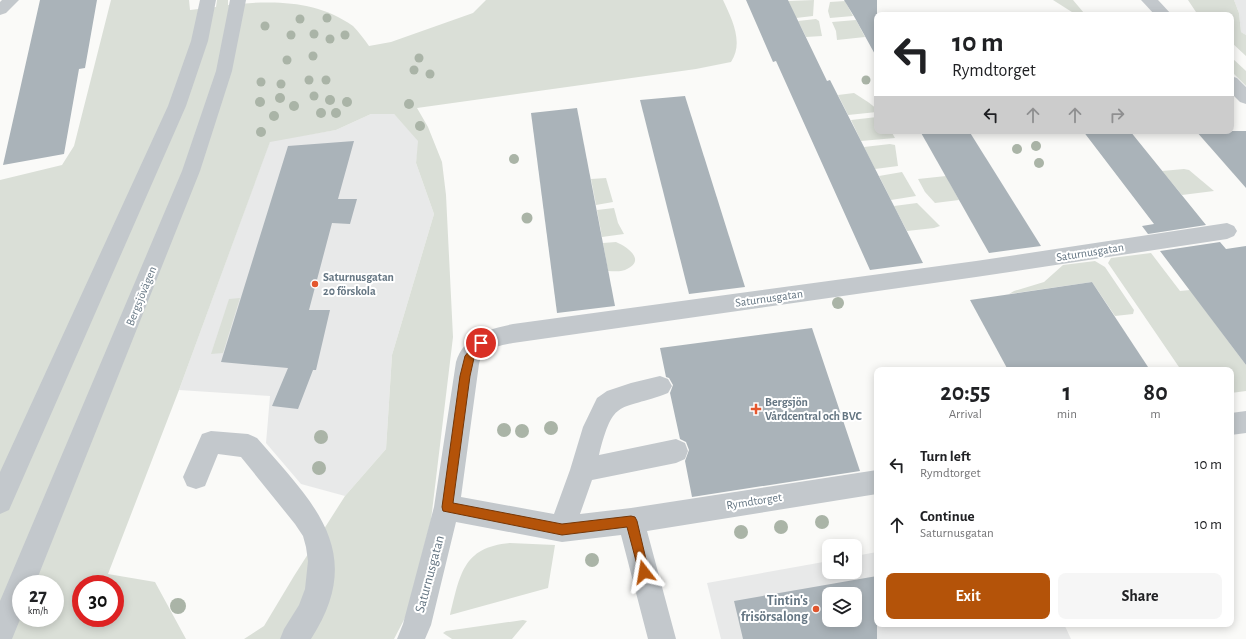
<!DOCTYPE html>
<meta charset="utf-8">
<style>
:root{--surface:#fff;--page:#f6f6f6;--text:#202124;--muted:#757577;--accent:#b45309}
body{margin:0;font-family:"Alegreya Sans",sans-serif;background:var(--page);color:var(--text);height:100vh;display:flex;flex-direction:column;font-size:15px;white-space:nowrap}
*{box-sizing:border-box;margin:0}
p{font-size:13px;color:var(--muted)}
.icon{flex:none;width:22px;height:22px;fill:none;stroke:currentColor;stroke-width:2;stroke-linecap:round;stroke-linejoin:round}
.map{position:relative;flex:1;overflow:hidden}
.panel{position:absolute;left:874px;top:367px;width:360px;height:260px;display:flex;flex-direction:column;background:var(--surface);border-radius:8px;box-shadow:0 2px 10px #0003}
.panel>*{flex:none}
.guide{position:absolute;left:874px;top:12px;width:360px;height:122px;border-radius:8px;box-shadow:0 2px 10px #0003;background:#fff;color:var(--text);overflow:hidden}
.controls{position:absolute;left:822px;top:539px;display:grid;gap:8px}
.controls a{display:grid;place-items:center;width:40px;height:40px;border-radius:8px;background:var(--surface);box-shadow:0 2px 10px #0003;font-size:20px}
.speed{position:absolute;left:12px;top:575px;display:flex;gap:8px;font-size:20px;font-weight:700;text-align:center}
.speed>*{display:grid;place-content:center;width:52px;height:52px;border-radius:50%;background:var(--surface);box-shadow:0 2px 10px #0003;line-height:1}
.speed small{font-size:10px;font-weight:400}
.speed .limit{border:6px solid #d22;background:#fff;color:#111}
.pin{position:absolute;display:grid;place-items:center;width:34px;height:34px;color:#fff;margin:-17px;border:2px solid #fff;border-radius:50%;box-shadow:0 1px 4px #0007}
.me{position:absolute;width:44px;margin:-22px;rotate:346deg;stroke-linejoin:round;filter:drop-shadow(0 0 3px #0008)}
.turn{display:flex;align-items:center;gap:14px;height:84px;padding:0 12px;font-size:18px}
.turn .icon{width:52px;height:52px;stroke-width:2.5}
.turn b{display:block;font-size:28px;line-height:34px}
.lanes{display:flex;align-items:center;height:38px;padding:0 12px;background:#0003;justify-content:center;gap:20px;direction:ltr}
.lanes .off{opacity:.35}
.eta{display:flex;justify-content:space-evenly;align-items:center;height:68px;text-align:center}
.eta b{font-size:24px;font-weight:700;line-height:28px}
.button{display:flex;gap:8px;margin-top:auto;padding:8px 12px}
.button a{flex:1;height:46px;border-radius:8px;background:var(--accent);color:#fff;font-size:16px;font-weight:700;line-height:46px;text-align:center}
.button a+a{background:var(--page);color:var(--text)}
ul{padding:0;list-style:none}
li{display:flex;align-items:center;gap:12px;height:60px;padding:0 12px}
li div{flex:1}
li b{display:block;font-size:15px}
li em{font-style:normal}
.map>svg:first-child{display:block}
.built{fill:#e8e9e9;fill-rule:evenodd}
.green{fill:#dadfd7;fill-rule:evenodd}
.building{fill:#aab3b9;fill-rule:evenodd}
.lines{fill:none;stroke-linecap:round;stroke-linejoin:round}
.minor{fill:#c3c8cc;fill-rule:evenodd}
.tree{fill:#aab4a7}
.route{fill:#b45309;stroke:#753606}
.poi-dot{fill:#e4572e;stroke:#fff;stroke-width:1.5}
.labels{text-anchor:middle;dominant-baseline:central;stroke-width:4;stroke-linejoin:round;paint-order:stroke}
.street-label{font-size:12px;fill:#657683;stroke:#fff}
.poi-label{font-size:12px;font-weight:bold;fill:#657683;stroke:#fff;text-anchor:start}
.near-street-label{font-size:14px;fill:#657683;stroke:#fff}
.near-poi-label{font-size:14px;font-weight:bold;fill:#657683;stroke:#fff;text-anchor:end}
</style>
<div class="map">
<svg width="1246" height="639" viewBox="0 0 1246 639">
<rect width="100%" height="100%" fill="#fafaf8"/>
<!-- built -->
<g class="built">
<polygon points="1234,0 1246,0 1246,35 1241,32 1239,13"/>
<polygon points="371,114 394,114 419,141 416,163 434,214 392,355 386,449 345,496 301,484 266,443 270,396 179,390 270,141 336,130"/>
<path d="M877,552V624H1064L1071,639H721L707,583L829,561V572H855V556ZM829,594H855V620H829Z"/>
</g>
<!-- green -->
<g class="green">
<path d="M111,0H189L190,10L216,7L217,0H228V5C273,0 317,0 353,26C359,32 364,39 369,46L391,42L473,13L486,0H723C732,19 744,43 731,62L696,69L417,108L428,127L442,162L446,195L453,337L431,520L406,616L394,639H244L264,626L294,576L345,496L386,449L392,355L434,214L416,163L418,141L394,114H371L336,130L270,142L179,390L108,574L155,582L186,639H0V180L62,165L74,146ZM21,584H55V618H21ZM81,584H115V618H81Z"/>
<polygon points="814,0 813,16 796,18 788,1"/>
<polygon points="1053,0 1073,0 1084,13 1075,14"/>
<polygon points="1188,0 1234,0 1239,13 1241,32 1246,35 1246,56 1231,42 1231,15 1198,15"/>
<polygon points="845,1 853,16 830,18 828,11 830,2"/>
<polygon points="816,19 819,21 822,36 806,37 798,21"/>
<polygon points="856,20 865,37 837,40 836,31 832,22"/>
<polygon points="1231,57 1246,71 1246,86 1231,71"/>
<polygon points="854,93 868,102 877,109 877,112 848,115 838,95"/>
<polygon points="877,117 877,131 891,131 895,138 861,141 851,120"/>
<polygon points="890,144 895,145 898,166 875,169 864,147"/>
<polygon points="1184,169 1189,170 1214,191 1182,195 1162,171"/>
<polygon points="902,172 916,196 891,200 879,176"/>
<polygon points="946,176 959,200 935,203 925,192 918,179"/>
<polygon points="606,178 613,202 596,205 591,179"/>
<polygon points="917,203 940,226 934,228 907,231 894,206"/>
<polygon points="614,208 618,223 624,234 602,237 597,210"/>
<path d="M616,242C628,247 647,261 625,270C620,272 613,271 608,271L603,243Z"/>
<polygon points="1151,253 1180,291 1190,290 1246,365 1246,391 1231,393 1231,370 1181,370 1108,263 1111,258"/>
<polygon points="1095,261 1105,267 1134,310 1133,314 1115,316 1092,282 1009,294 1014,291 1044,282 1063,265"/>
<polygon points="240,298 223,353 211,354 229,299"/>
<path d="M510,543L555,545L548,588L450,615C460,576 462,547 510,543Z"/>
<polygon points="523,620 527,621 512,639 452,639 443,633 446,631"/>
</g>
<!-- building -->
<g class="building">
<polygon points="40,0 97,0 85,68 79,69 64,154 3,165"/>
<polygon points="746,0 788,0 827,81 830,80 923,263 870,270 776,61 773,62"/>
<polygon points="844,0 877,0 877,58 855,18"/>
<polygon points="685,96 745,287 689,294 640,100"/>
<polygon points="577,108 615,306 557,313 531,113"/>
<polygon points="920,131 969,131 1041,246 989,253"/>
<polygon points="1083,131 1130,131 1206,225 1148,234 1142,226 1154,224"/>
<polygon points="1196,131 1246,131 1246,188"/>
<polygon points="354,141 338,199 357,199 350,224 332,223 309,310 330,310 316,370 313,370 298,409 272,406 288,368 221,362 288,146"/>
<polygon points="1220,242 1226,249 1246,246 1246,365 1160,251"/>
<polygon points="1092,282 1150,370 1008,370 970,300"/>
<polygon points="812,328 860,471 692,497 685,461 689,450 686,442 680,439 670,393 673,385 669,378 666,377 660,348"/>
<path d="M877,576V639H743L734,601ZM829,594H855V620H829Z"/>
</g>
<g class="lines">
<!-- minor -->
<g class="minor">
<polygon points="2,0 19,0 6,13 0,15 0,2"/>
<polygon points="200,0 216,0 208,41 186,106 9,510 0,514 0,472 168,106 191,41"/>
<polygon points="230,0 246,0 232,71 200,171 35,584 21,584 21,617 12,639 0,639 0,601 182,171 216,71"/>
<polygon points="1141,0 1158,0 1172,15 1155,15"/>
<polygon points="1231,76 1237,78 1246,87 1246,104 1240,102 1231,93"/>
<path d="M1227,223L1234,226L1237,231L1234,236L1227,239L976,277L513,343C500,345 482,349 479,364L461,497L554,514L570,470L583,427L597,398L607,391L631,383L660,376L668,379L672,386L668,393C619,412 614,396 599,455L676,439L685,443L688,451L685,459L676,463L592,480L580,514L631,508L877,470V494L647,531L676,639H648L621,535L562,542L456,522L431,625L425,639H397L403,624L434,507L456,362C464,335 489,329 513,324L976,261Z"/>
<polygon points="1246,411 1246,433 1231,435 1231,413"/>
<path d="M211,431L248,434L257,438C312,502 368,551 311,639H280L284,629L299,605L305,589L308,561L306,547L303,536L295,524L241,457L218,454L205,486L196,489L187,486L183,477L202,434Z"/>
</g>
</g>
<!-- trees -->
<g class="tree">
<circle cx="327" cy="18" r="4.5"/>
<circle cx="300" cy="19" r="4.5"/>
<circle cx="265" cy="26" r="4.5"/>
<circle cx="314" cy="34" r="4.5"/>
<circle cx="291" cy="35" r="4.5"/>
<circle cx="345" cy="35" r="4.5"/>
<circle cx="330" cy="39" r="4.5"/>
<circle cx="313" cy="56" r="4.5"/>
<circle cx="419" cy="58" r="4.5"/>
<circle cx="287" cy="60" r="4.5"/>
<circle cx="414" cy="70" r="4.5"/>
<circle cx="430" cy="74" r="4.5"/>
<circle cx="309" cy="80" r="4.5"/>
<circle cx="326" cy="80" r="4.5"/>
<circle cx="866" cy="80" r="4.5"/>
<circle cx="261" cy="82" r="4.5"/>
<circle cx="281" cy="84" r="4.5"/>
<circle cx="314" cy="96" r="4.5"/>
<circle cx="280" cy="98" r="5"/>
<circle cx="330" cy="100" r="5"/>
<circle cx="260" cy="102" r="5"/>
<circle cx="347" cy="102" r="5"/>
<circle cx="409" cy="104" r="5"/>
<circle cx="294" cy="106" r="5"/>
<circle cx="321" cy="113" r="5"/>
<circle cx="336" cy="113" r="5"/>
<circle cx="274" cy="116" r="5"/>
<circle cx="420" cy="126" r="5"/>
<circle cx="261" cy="132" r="5"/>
<circle cx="1036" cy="146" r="5"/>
<circle cx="1017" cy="149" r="5"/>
<circle cx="514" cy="159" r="5"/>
<circle cx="1039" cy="163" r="5"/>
<circle cx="527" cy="218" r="5.5"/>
<circle cx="838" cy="303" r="6"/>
<circle cx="551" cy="428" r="7"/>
<circle cx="504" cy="430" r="7"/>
<circle cx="522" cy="431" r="7"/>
<circle cx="321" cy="437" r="7"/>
<circle cx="319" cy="468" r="7"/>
<circle cx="822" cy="522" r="7"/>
<circle cx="781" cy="527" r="7"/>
<circle cx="741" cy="532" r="7"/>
<circle cx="592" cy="560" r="7"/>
<circle cx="178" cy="606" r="8"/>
</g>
<!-- route -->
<polygon class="route" points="481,339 486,343 474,358 470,376 453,503 562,524 631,516 635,517 637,521 649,572 648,576 644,578 640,576 627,527 562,535 443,511 442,507 460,376 465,356 478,340"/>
<!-- markers -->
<g class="poi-dot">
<circle cx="315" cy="284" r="4"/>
<path d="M754 403h4v4h4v4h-4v4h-4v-4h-4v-4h4z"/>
<circle cx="816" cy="609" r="4"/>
</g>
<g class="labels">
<!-- street labels -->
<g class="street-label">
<text transform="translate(1090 252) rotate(-9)">Saturnusgatan</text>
<text transform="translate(141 296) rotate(-68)">Bergsjövägen</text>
<text transform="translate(769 298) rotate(-8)">Saturnusgatan</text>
<text transform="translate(754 501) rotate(-9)">Rymdtorget</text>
</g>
<!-- poi labels -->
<g class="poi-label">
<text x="323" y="277">Saturnusgatan<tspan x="323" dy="14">20 förskola</tspan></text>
<text x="765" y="402">Bergsjön<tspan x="765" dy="14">Vårdcentral och BVC</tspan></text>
</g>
<!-- near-street labels -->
<g class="near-street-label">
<text transform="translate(430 574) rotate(-75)">Saturnusgatan</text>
</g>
<!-- near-poi labels -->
<g class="near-poi-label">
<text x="808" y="601">Tintin's<tspan x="808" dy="16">frisörsalong</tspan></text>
</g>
</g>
</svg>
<div class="controls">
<a><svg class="icon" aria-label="sound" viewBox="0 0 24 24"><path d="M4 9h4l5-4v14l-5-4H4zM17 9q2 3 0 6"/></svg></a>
<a><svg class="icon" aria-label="layers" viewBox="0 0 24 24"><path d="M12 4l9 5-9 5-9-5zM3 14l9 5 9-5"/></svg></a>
</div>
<div class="speed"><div>27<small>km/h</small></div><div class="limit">30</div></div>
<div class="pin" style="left:481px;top:343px;background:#d93025"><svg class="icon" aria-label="arrive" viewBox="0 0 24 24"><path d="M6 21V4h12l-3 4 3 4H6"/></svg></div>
<svg class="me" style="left:644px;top:572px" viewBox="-20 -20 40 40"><path d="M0-17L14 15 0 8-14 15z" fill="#b45309" stroke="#fff" stroke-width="4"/></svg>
<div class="guide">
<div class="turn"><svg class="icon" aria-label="left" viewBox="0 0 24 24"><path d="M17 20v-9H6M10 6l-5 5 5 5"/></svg><div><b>10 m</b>Rymdtorget</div></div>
<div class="lanes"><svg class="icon" aria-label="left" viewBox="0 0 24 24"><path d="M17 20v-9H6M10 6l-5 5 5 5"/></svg><svg class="icon off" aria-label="ahead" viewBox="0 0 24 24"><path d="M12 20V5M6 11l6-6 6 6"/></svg><svg class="icon off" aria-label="ahead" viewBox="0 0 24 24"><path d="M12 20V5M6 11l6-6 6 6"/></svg><svg class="icon off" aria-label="right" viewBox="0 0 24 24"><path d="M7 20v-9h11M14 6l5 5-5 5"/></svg></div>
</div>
<section class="panel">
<div class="eta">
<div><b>20:55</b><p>Arrival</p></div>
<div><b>1</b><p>min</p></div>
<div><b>80</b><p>m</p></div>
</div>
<ul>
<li><svg class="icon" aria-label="left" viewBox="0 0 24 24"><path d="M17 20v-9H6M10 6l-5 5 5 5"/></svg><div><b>Turn left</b><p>Rymdtorget</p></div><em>10 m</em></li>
<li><svg class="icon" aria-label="ahead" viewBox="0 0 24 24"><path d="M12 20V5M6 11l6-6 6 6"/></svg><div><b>Continue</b><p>Saturnusgatan</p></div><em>10 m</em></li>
</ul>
<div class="button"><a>Exit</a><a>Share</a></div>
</section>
</div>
